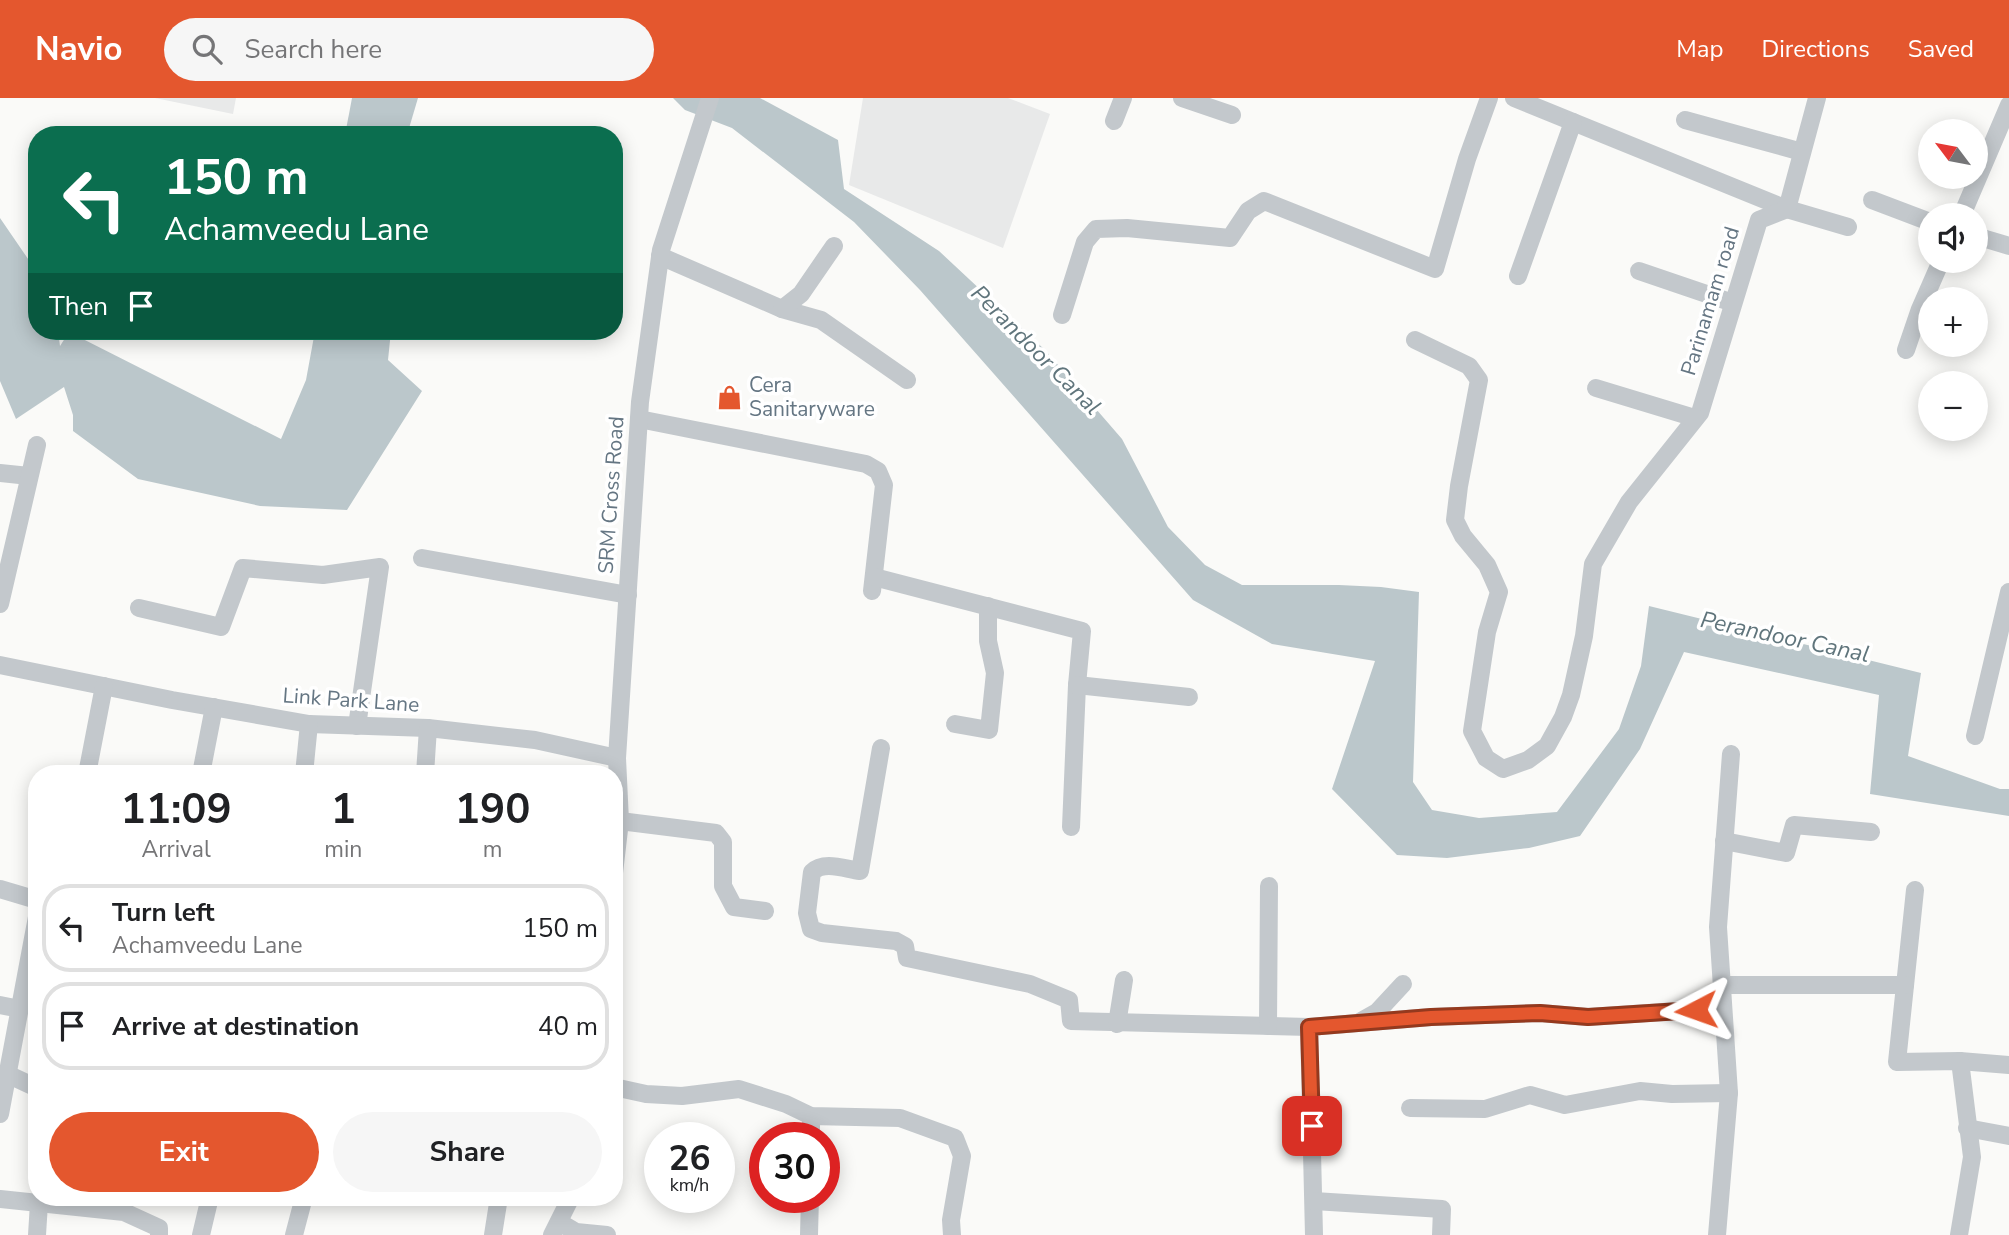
<!DOCTYPE html>
<meta charset="utf-8">
<style>
:root{--surface:#fff;--page:#f6f6f6;--text:#202124;--muted:#757577;--line:#e0e0e0;--accent:#e4572e}
body{margin:0;font-family:"Nunito Sans",sans-serif;background:var(--page);color:var(--text);height:100vh;display:flex;flex-direction:column;font-size:26px;white-space:nowrap}
*{box-sizing:border-box;margin:0}
p{font-size:23px;color:var(--muted)}
.icon{flex:none;width:38px;height:38px;fill:none;stroke:currentColor;stroke-width:2;stroke-linecap:round;stroke-linejoin:round}
.map{position:relative;flex:1;overflow:hidden}
.details{position:absolute;left:28px;top:667px;width:595px;height:441px;display:flex;flex-direction:column;background:var(--surface);border-radius:28px;box-shadow:0 4px 18px #0003}
.details>*{flex:none}
.top-card{position:absolute;left:28px;top:28px;width:595px;height:214px;border-radius:28px;box-shadow:0 4px 18px #0003;background:#0b6e4f;color:#fff;overflow:hidden}
.needle{width:46px;rotate:302deg}
.tools{position:absolute;left:1918px;top:21px;display:grid;gap:14px}
.tools a{display:grid;place-items:center;width:70px;height:70px;border-radius:50%;background:var(--surface);box-shadow:0 4px 18px #0003;font-size:35px}
.speed{position:absolute;left:644px;top:1024px;display:flex;gap:14px;font-size:35px;font-weight:700;text-align:center}
.speed>*{display:grid;place-content:center;width:91px;height:91px;border-radius:50%;background:var(--surface);box-shadow:0 4px 18px #0003;line-height:1}
.speed small{font-size:18px;font-weight:400}
.speed .limit{border:10px solid #d22;background:#fff;color:#111}
.pin{position:absolute;display:grid;place-items:center;width:60px;height:60px;color:#fff;margin:-30px;border-radius:14px;box-shadow:0 4px 10px #0006}
.me{position:absolute;width:77px;margin:-38px;rotate:266deg;stroke-linejoin:round;filter:drop-shadow(0 0 5px #0008)}
.turn{display:flex;align-items:center;gap:24px;height:147px;padding:0 21px;font-size:32px}
.turn .icon{width:91px;height:91px;stroke-width:2.5}
.turn b{display:block;font-size:49px;line-height:60px}
.then{display:flex;align-items:center;height:66px;padding:0 21px;background:#0003;gap:14px;font-size:26px}
.eta{display:flex;justify-content:space-evenly;align-items:center;height:119px;text-align:center}
.eta b{font-size:42px;font-weight:700;line-height:49px}
.action{display:flex;gap:14px;margin-top:auto;padding:14px 21px}
.action a{flex:1;height:80px;border-radius:42px;background:var(--accent);color:#fff;font-size:28px;font-weight:700;line-height:80px;text-align:center}
.action a+a{background:var(--page);color:var(--text)}
ul{padding:0;list-style:none}
li{display:flex;align-items:center;gap:21px;height:88px;margin:0 14px 10px;padding:0 7px;border:4px solid var(--line);border-radius:28px}
li div{flex:1}
li b{display:block;font-size:26px}
li em{font-style:normal}
header{display:flex;align-items:center;gap:42px;box-sizing:border-box;height:98px;padding:0 35px;background:var(--accent);color:#fff}
header strong{font-size:33px}
nav{display:flex;gap:38px;margin-inline-start:auto;font-size:24px}
.search{width:490px;height:63px;background:var(--page);display:flex;align-items:center;gap:18px;box-sizing:border-box;padding:0 24px;border-radius:38px;color:var(--muted);font-size:26px}
.map>svg:first-child{display:block}
.built{fill:#e8e9e9}
.water{fill:#bbc7cb}
.lines{fill:none;stroke-linecap:round;stroke-linejoin:round}
.street{stroke:#c3c8cc;stroke-width:18}
.route-casing{stroke:#94391e;stroke-width:18}
.route{stroke:#e4572e;stroke-width:12}
.labels{text-anchor:middle;dominant-baseline:central;stroke-width:7;stroke-linejoin:round;paint-order:stroke}
.street-label{font-size:21px;fill:#657683;stroke:#fff}
.poi-label{font-size:21px;fill:#657683;stroke:#fff;text-anchor:start}
.water-label{font-size:23px;font-style:italic;fill:#60757c;stroke:#fff}
</style>
<header>
<strong>Navio</strong>
<div class="search"><svg class="icon" aria-label="search" viewBox="0 0 24 24"><circle cx="10" cy="10" r="6"/><path d="M15 15l6 6"/></svg>Search here</div>
<nav><a>Map</a><a>Directions</a><a>Saved</a></nav>
</header>
<div class="map">
<svg width="2009" height="1137" viewBox="0 0 2009 1137">
<rect width="100%" height="100%" fill="#fafaf8"/>
<!-- built -->
<g class="built">
<polygon points="155,0 236,0 233,16"/>
<polygon points="863,0 1008,0 1050,16 1003,150 849,87"/>
</g>
<!-- water -->
<g class="water">
<polygon points="352,0 418,0 407,37 345,37"/>
<polygon points="673,0 760,0 838,42 844,91 939,153 1045,252 1122,341 1168,429 1205,467 1242,487 1339,487 1381,489 1419,494 1413,684 1432,712 1479,720 1557,714 1619,631 1641,568 1649,508 1921,575 1908,658 2000,691 2009,691 2009,718 1870,696 1879,597 1684,554 1640,651 1580,738 1529,750 1447,760 1397,757 1332,691 1375,563 1272,546 1193,502 920,192 854,124 732,30 685,12"/>
<polygon points="0,120 37,174 37,233 58,233 60,248 69,234 281,341 306,282 315,233 391,233 388,262 422,293 347,412 260,408 138,381 73,333 73,317 64,289 16,321 0,283"/>
</g>
<g class="lines">
<!-- street -->
<g class="street">
<polyline points="1182,0 1232,17"/>
<polyline points="1514,0 1787,111 1848,129"/>
<polyline points="1685,22 1802,54"/>
<polyline points="1114,23 1123,0"/>
<polyline points="1872,102 1930,124"/>
<polyline points="1962,117 2009,7"/>
<polyline points="1976,138 2009,148"/>
<polyline points="660,158 782,211 821,222 907,282"/>
<polyline points="1639,173 1733,205"/>
<polyline points="1518,178 1573,24"/>
<polyline points="782,211 801,196 834,148"/>
<polyline points="1062,217 1085,144 1096,131 1127,130 1230,140 1248,113 1264,103 1435,171 1467,61 1489,0"/>
<polyline points="1415,242 1469,268 1479,282 1459,388 1455,422 1463,438 1487,467 1499,494 1487,534 1472,633 1486,660 1503,671 1528,662 1547,648 1563,619 1571,597 1584,538 1593,466 1629,404 1700,315 1759,122 1787,111 1817,0"/>
<polyline points="1906,252 1920,211 1941,163"/>
<polyline points="1596,290 1695,320"/>
<polyline points="639,321 866,366 878,373 884,387 872,493"/>
<polyline points="0,375 29,378"/>
<polyline points="422,460 628,497"/>
<polyline points="874,479 1082,533 1077,587 1071,729"/>
<polyline points="0,506 37,347"/>
<polyline points="139,510 221,529 243,470 323,477 380,469 357,628"/>
<polyline points="0,567 172,602 309,626 428,630 535,642 617,660"/>
<polyline points="1077,587 1189,599"/>
<polyline points="955,626 989,632 995,575 988,543 988,508"/>
<polyline points="1975,638 2009,494"/>
<path d="M881,650L860,773C845,771 824,762 812,774L807,815L811,831L822,835L896,843L905,848L907,860L1030,886L1069,902L1071,923L1309,929L1431,919L1540,915L1588,919L1723,910"/>
<polyline points="87,676 104,588"/>
<polyline points="201,676 214,609"/>
<polyline points="304,676 309,626"/>
<polyline points="425,676 428,630"/>
<polyline points="620,723 716,735 723,744 723,788 734,809 765,813"/>
<polyline points="1724,743 1786,755 1794,727 1871,734"/>
<polyline points="614,775 620,723 617,660 640,304 661,152 710,0"/>
<polyline points="0,791 37,802"/>
<polyline points="1915,792 1897,964 1960,963 2009,967"/>
<polyline points="1722,887 1905,887"/>
<polyline points="0,907 20,911"/>
<polyline points="1361,923 1377,914 1403,886"/>
<polyline points="1117,926 1124,882"/>
<polyline points="1268,928 1269,788"/>
<polyline points="1309,929 1314,1137"/>
<polyline points="7,976 37,990"/>
<polyline points="614,989 646,996 682,998 739,991 786,1006 811,1018 900,1020 955,1040 962,1058 951,1122 952,1137"/>
<polyline points="1410,1010 1485,1011 1530,997 1565,1007 1640,993 1672,996 1729,995"/>
<polyline points="0,1016 37,819"/>
<polyline points="1967,1030 2009,1038"/>
<polyline points="811,1040 811,1018"/>
<polyline points="0,1101 124,1114 159,1130 159,1137"/>
<polyline points="1314,1103 1442,1111 1441,1137"/>
<polyline points="559,1124 576,1134 607,1137"/>
<polyline points="37,1137 39,1105"/>
<polyline points="201,1137 210,1099"/>
<polyline points="294,1137 304,1099"/>
<polyline points="493,1137 499,1099"/>
<polyline points="552,1137 571,1099"/>
<polyline points="809,1137 810,1099"/>
<polyline points="1717,1137 1729,995 1718,829 1731,656"/>
<polyline points="1959,1137 1972,1059 1960,963"/>
</g>
</g>
<g class="lines">
<defs>
<polyline id="route" points="1312,1028 1309,929 1431,919 1540,915 1588,919 1696,912"/>
</defs>
<!-- route casing -->
<use href="#route" class="route-casing"/>
<!-- route -->
<use href="#route" class="route"/>
</g>
<!-- icons -->
<defs>
<symbol id="shop-bare" viewBox="-9 -9 18 18"><path d="M-5-2.5h2.3a2.7 3.5 0 0 1 5.4 0H5L5.5 6h-11ZM-1.5-2.5h3a1.5 2.3 0 0 0-3 0Z" fill="#e4572e" stroke="#fff" stroke-width="2.5" paint-order="stroke"/></symbol>
</defs>
<g fill-rule="evenodd">
<use href="#shop-bare" x="712" y="282" width="35" height="35"/>
</g>
<g class="labels">
<!-- street labels -->
<g class="street-label">
<text transform="translate(1710 203) rotate(-73)">Parinamam road</text>
<text transform="translate(611 397) rotate(-86)">SRM Cross Road</text>
<text transform="translate(351 602) rotate(4)">Link Park Lane</text>
</g>
<!-- poi labels -->
<g class="poi-label">
<text x="749" y="287">Cera<tspan x="749" dy="24">Sanitaryware</tspan></text>
</g>
<!-- water labels -->
<g class="water-label">
<text transform="translate(1036 252) rotate(45)">Perandoor Canal</text>
<text transform="translate(1785 539) rotate(12)">Perandoor Canal</text>
</g>
</g>
</svg>
<div class="tools">
<a><svg class="needle" viewBox="-14 -14 28 28"><path d="M0-13l5 13h-10z" fill="#e53935"/><path d="M0 13l5-13h-10z" fill="#757577"/></svg></a>
<a><svg class="icon" aria-label="sound" viewBox="0 0 24 24"><path d="M4 9h4l5-4v14l-5-4H4zM17 9q2 3 0 6"/></svg></a>
<a>+</a>
<a>−</a>
</div>
<div class="speed"><div>26<small>km/h</small></div><div class="limit">30</div></div>
<div class="pin" style="left:1312px;top:1028px;background:#d93025"><svg class="icon" aria-label="arrive" viewBox="0 0 24 24"><path d="M6 21V4h12l-3 4 3 4H6"/></svg></div>
<svg class="me" style="left:1696px;top:912px" viewBox="-20 -20 40 40"><path d="M0-17L14 15 0 8-14 15z" fill="#e4572e" stroke="#fff" stroke-width="4"/></svg>
<div class="top-card">
<div class="turn"><svg class="icon" aria-label="left" viewBox="0 0 24 24"><path d="M17 20v-9H6M10 6l-5 5 5 5"/></svg><div><b>150 m</b>Achamveedu Lane</div></div>
<div class="then">Then<svg class="icon" aria-label="arrive" viewBox="0 0 24 24"><path d="M6 21V4h12l-3 4 3 4H6"/></svg></div>
</div>
<section class="details">
<div class="eta">
<div><b>11:09</b><p>Arrival</p></div>
<div><b>1</b><p>min</p></div>
<div><b>190</b><p>m</p></div>
</div>
<ul>
<li><svg class="icon" aria-label="left" viewBox="0 0 24 24"><path d="M17 20v-9H6M10 6l-5 5 5 5"/></svg><div><b>Turn left</b><p>Achamveedu Lane</p></div><em>150 m</em></li>
<li><svg class="icon" aria-label="arrive" viewBox="0 0 24 24"><path d="M6 21V4h12l-3 4 3 4H6"/></svg><div><b>Arrive at destination</b></div><em>40 m</em></li>
</ul>
<div class="action"><a>Exit</a><a>Share</a></div>
</section>
</div>
